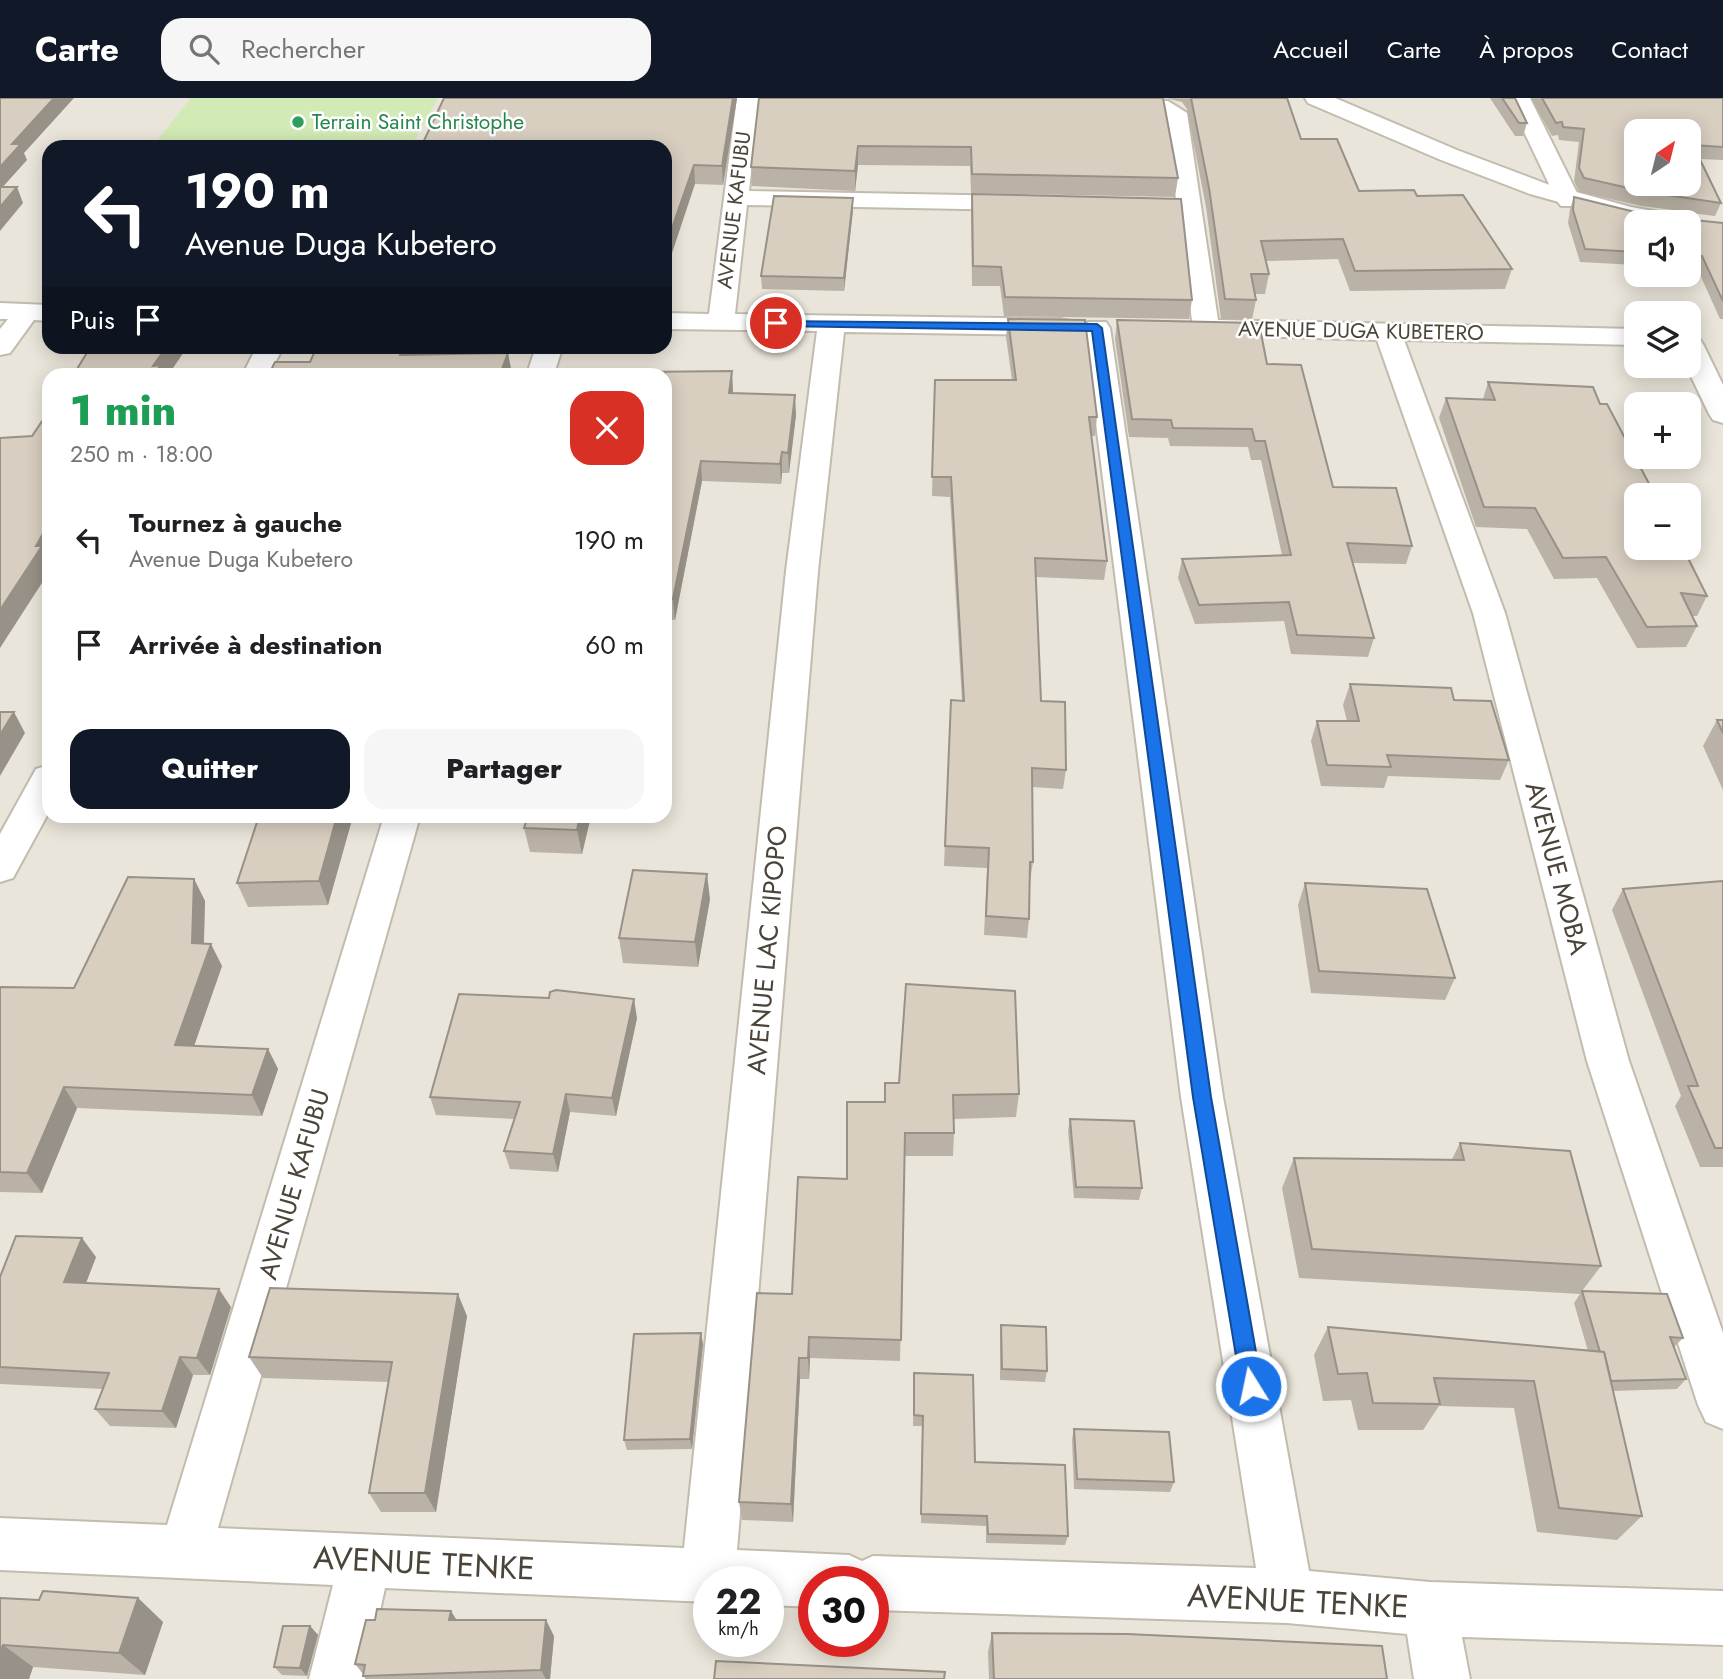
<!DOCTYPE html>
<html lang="fr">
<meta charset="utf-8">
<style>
:root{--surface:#fff;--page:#f6f6f6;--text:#202124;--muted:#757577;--accent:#111827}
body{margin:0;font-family:Jost,sans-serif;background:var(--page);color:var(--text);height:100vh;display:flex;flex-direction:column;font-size:26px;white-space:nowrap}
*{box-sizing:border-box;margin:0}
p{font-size:23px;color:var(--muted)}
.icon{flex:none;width:38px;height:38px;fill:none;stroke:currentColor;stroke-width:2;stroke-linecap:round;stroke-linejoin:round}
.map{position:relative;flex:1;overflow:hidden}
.sheet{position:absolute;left:42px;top:270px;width:630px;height:455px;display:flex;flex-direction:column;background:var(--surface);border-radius:21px;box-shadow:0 4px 18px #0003}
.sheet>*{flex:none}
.top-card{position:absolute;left:42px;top:42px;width:630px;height:214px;border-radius:21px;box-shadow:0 4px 18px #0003;background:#111827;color:#fff;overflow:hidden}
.needle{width:46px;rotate:35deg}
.controls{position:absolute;left:1624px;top:21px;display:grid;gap:14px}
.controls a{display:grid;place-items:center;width:77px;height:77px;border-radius:14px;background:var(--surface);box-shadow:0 4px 18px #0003;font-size:35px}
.speed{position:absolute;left:693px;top:1468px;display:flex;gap:14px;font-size:35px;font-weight:700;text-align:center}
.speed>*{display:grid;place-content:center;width:91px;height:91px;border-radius:50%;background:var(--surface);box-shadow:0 4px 18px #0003;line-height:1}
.speed small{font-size:18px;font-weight:400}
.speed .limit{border:10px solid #d22;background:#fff;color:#111}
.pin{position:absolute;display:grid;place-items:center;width:60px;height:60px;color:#fff;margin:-30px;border:4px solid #fff;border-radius:50%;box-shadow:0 2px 7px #0007}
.me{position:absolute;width:77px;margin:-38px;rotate:350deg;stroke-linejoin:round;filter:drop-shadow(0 0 5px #0008)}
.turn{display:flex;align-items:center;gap:24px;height:147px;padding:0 28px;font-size:32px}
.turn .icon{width:91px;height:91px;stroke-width:2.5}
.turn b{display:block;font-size:49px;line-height:60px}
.then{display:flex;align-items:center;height:66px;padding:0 28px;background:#0003;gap:14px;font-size:26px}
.round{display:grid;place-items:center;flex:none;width:74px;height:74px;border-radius:21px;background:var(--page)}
.overview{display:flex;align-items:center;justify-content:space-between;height:119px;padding:0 28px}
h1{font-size:42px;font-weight:800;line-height:52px;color:#1e9e55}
.cta{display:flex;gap:14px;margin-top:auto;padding:14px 28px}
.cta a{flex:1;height:80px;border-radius:21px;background:var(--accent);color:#fff;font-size:28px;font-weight:800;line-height:80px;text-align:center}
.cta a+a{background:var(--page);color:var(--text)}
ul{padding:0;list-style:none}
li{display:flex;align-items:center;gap:21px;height:105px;padding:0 28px}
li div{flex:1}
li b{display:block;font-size:26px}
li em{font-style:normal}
header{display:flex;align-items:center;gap:42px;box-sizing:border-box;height:98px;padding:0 35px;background:var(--accent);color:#fff}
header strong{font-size:33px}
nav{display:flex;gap:38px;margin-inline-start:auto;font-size:24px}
.search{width:490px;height:63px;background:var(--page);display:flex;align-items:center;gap:18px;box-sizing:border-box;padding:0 24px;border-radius:21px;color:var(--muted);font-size:26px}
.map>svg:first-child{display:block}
.residential{fill:#eae5da;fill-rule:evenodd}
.green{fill:#d2eab5}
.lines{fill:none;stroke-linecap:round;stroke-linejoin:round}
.minor-casing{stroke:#c2bbae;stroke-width:4}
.tertiary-casing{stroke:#c2bbae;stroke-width:4}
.minor{fill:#fff;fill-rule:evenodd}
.tertiary{fill:#fff;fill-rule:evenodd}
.wall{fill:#bab2a6}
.shaded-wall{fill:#979187}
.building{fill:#d8cfc1;stroke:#979187;stroke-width:2;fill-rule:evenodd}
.route{fill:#1a73e8;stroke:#114b97;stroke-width:2}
.leisure-dot{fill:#2e9e5b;stroke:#fff;stroke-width:2.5}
.labels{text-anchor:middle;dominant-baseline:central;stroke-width:5;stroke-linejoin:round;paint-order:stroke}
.far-leisure-label{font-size:21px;fill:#27864d;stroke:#fff;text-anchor:start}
.far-street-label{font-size:21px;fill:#4b4439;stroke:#fff}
.street-label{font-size:26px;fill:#4b4439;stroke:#fff}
.near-street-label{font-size:32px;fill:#4b4439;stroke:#fff}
</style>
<header>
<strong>Carte</strong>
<div class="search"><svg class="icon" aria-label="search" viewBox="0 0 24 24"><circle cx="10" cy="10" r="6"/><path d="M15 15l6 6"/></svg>Rechercher</div>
<nav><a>Accueil</a><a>Carte</a><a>À propos</a><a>Contact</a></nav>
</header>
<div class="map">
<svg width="1723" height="1581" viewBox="0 0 1723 1581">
<rect width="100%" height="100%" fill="#f6f3ec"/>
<!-- residential -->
<path class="residential" d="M0,0H1723V1581H0ZM1636,33H1689V86H1636ZM49,49H665V248H49ZM1636,124H1689V177H1636ZM1636,215H1689V268H1636ZM49,276H665V718H49ZM1636,306H1689V359H1636ZM1636,397H1689V450H1636ZM709,1484H768V1544H709ZM814,1484H873V1544H814Z"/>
<!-- green -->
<polygon class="green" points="191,0 438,0 411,49 152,49"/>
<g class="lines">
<defs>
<g id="minor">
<polygon points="737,0 759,0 749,93 1023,98 1032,100 1035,105 1032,110 1023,112 747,107 735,216 1060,221 1069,223 1073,229 1069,235 1060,237 844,234 818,473 737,1452 849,1457 862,1463 873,1458 1256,1470 1181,999 1084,230 1088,224 1106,224 1110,230 1223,999 1309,1473 1430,1484 1723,1493 1723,1547 1462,1539 1470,1581 1414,1581 1407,1536 1287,1525 873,1512 873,1484 814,1484 814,1509 768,1507 768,1484 709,1484 708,1504 385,1490 365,1581 309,1581 333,1487 0,1472 0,1420 167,1427 384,718 420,718 218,1430 684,1450 786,473 817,233 665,231 665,215 709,216"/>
<path d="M1127,0L1168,3L1187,15L1218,222L1636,231V247L1404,242L1505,515L1629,963L1723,1235V1331L1706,1324L1698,1307L1587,963L1473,515L1377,242L1197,236L1193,230L1178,117L1120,113L1117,108L1120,103L1176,102L1165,18C1148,11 1113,21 1102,6L1111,0Z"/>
<polygon points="1508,0 1530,0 1581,103 1577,108 1561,108 1557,103"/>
<polygon points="0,205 49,207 49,223 34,222 10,255 0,257 0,231 8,221 0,221"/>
<polygon points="1689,238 1699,240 1703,246 1723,287 1723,325 1713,322 1709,316 1686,268 1689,268"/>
<polygon points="257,248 284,248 269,276 243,276"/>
<polygon points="536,248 563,248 554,276 527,276"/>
<polygon points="49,667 49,714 13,780 0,784 0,736 36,671"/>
</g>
<polygon id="tertiary" points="1305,0 1335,0 1457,52 1547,86 1631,109 1688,119 1691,124 1689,128 1689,124 1631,124 1530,96 1441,62 1308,5"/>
</defs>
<!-- minor casing -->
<use href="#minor" class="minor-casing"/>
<!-- tertiary casing -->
<use href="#tertiary" class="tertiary-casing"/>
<!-- minor -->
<use href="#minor" class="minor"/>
<!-- tertiary -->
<use href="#tertiary" class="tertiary"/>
</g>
<!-- wall -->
<g class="wall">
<polygon points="444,0 737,0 723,87 695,86 665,49"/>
<polygon points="759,0 1178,80 1175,99 971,95 970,68 858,67 855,93 752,88 751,69"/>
<polygon points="1166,0 1287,0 1301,41 1359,93 1417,98 1512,171 1505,191 1350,193 1338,161 1266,163 1269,176 1265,196 1255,196 1256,202 1252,222 1221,221 1206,109 1187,11 1182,4"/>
<polygon points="1490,0 1515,0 1527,25 1523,38 1515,38"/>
<polygon points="1531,0 1723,0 1723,62 1699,61 1721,105 1715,118 1691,115 1694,122 1723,125 1723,221 1720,221 1697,170 1689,170 1689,124 1636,124 1636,167 1580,164 1568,125 1570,111 1574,99 1635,114 1689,114 1641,108 1579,94 1574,83 1579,44 1559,42 1558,37 1552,38"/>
<polygon points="972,96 1192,202 1189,221 1004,218 1000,188 972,188 971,115"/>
<polygon points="853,112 844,193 762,191 761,178"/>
<polygon points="1008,221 1097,319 1095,338 1091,338 1107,463 1104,482 1036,479 1041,603 1066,672 1063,691 1032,689 1033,764 1030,783 1029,821 1027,840 984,837 987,770 944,768 951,602 962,603 950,399 932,398 935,282 1012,282 1006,239"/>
<polygon points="1117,222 1267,266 1333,389 1412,448 1406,466 1353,465 1374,540 1368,559 1291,556 1284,523 1195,526 1178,480 1182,461 1282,457 1261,362 1251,362 1248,349 1170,348 1168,340 1129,339 1115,241"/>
<polygon points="665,276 733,292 733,295 796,317 789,375 782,375 781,386 702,383 675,522 665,521"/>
<polygon points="1488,284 1600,306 1707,498 1697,518 1692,518 1697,528 1686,549 1637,550 1597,480 1554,481 1527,431 1476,429 1439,320 1446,300 1483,301"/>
<polygon points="1350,586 1454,602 1509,662 1500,682 1388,678 1384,690 1321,688 1311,643 1317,623 1347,623 1343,607"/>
<polygon points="1717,622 1723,622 1723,692 1703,648"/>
<polygon points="171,718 219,718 171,719"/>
<polygon points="250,718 353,718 328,807 248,809 237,785 259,720 251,720"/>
<polygon points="591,718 582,756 530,754 524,730"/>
<polygon points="194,781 205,803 204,846 222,868 194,948 268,951 278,971 262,1018 77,1010 42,1095 0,1094 0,889 74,890"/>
<polygon points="1723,783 1723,1069 1700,1069 1675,1008 1681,998 1612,812 1623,791"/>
<polygon points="1305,785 1455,880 1445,902 1311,895 1298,807"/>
<polygon points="710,801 698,869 623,865 619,840"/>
<polygon points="637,920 616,1018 570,1014 558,1074 510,1071 504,1053 514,1021 436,1017 430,999"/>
<polygon points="885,985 1019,996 1016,1019 954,1021 954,1035 953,1058 905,1058 900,1263 810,1260 809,1281 800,1281 793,1424 742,1422 739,1404 792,1196 884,1004"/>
<polygon points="1070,1021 1142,1090 1139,1102 1074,1100 1068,1033"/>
<polygon points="1460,1045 1601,1168 1582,1193 1683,1240 1674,1249 1686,1281 1677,1291 1613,1293 1642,1418 1617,1442 1537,1434 1514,1310 1439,1308 1423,1332 1358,1332 1351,1302 1323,1303 1314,1257 1328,1229 1588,1253 1574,1205 1580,1196 1299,1180 1282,1090 1294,1060 1452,1061"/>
<polygon points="96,1159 86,1185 231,1209 210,1277 193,1277 176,1330 110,1328 95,1311 103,1291 0,1286 0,1179"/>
<polygon points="467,1218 436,1414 381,1414 369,1395 389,1284 263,1280 249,1259"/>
<polygon points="1001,1227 1047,1273 1045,1284 1000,1282 1000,1238"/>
<polygon points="701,1235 703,1246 692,1351 627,1352 624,1342"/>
<polygon points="914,1275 975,1364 1068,1438 1065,1447 986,1445 986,1428 921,1425 922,1328 913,1328"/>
<polygon points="1074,1331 1174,1384 1170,1394 1074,1391 1072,1341"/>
<polygon points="0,1500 39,1502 138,1500 163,1524 145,1577 33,1569 29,1581 0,1581"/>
<polygon points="456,1522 554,1538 550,1581 366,1581 363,1578 363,1576 355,1566"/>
<polygon points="310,1528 318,1537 307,1578 282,1577 274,1569"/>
<polygon points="992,1535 1387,1581 989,1581 988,1554"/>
</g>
<!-- shaded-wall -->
<g class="shaded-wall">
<polygon points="54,0 74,0 24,55 27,62 0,92 0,69 12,46"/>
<polygon points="733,0 737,0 723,87 722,68"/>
<polygon points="858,48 858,67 855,93 855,73"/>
<polygon points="694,67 695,86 665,176 665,150"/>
<polygon points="17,89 23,105 0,133 0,109"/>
<polygon points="853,100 853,112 844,193 844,180"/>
<polygon points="167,248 188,248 169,276 154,276 153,268"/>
<polygon points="403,248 416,248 405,276 400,257"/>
<polygon points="508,255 512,276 500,276"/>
<polygon points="732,273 733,292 731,315 729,295"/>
<polygon points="795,297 796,317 789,375 788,355"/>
<polygon points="782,354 782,375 781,386 780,366"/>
<polygon points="701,363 702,383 675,522 673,501"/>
<polygon points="49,425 49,474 0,550 0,512"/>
<polygon points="14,614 25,635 0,678 0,637"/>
<polygon points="337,718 353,718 328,807 319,783"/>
<polygon points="580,718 591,718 582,756 577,732"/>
<polygon points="707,776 710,801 698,869 695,844"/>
<polygon points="194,781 205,803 203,866 192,845"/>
<polygon points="211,846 222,868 187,968 175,947"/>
<polygon points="634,901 637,920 616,1018 612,1000"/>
<polygon points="268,951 278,971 262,1018 252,997"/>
<polygon points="64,989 77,1010 42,1095 27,1075"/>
<polygon points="566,996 570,1014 558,1074 553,1056"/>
<polygon points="82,1140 96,1159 79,1203 64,1184"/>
<polygon points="219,1191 231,1209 210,1277 197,1260"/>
<polygon points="458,1196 467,1218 436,1414 425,1395"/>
<polygon points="701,1235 703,1246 692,1351 690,1341"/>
<polygon points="809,1239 810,1260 809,1281 808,1260"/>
<polygon points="180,1259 193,1277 176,1330 162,1313"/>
<polygon points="799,1260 800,1281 793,1424 791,1406"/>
<polygon points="138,1500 163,1524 145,1577 119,1555"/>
<polygon points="451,1513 461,1529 449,1522"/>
<polygon points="546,1522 554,1538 550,1581 546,1581 541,1572"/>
<polygon points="310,1528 318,1537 307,1578 300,1570"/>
<polygon points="3,1547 33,1569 29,1581 0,1581 0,1554"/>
</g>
<!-- building -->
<g class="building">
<polygon points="0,0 54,0 12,46 21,46 0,69"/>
<polygon points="444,0 733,0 722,68 694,67 665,150 665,49 421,49"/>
<polygon points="759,0 1163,0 1178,80 972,76 971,49 858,48 855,73 751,69"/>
<polygon points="1191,0 1287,0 1301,41 1337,41 1359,93 1414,92 1417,98 1463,97 1512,171 1355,173 1343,141 1261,143 1269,176 1251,176 1256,202 1225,201 1209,90"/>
<polygon points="1502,0 1515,0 1527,25 1519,25"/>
<path d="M1542,0H1723V49L1693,47L1721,105L1646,94L1584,80L1579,70L1584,31L1563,29L1562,24L1556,25ZM1636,33H1689V86H1636Z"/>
<polygon points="0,89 17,89 0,109"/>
<polygon points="972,96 1181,101 1192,202 1005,199 1001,169 973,168"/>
<polygon points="774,98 853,100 844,180 761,178"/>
<polygon points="1574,99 1635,114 1691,114 1694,122 1723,125 1723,203 1702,158 1689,157 1689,124 1636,124 1636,154 1585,151 1573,112"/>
<polygon points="1008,221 1085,222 1097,319 1089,319 1107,463 1035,460 1041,603 1065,604 1066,672 1032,670 1033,764 1030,764 1029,821 986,818 989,750 945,748 951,602 964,603 951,379 932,379 935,282 1016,282"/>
<polygon points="1117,222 1259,225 1267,266 1301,267 1333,389 1396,390 1412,448 1347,445 1374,540 1297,537 1289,504 1199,507 1182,461 1291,457 1265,343 1255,343 1252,331 1173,330 1171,322 1132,321"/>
<polygon points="91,248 167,248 153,268 161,267 154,276 74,276"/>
<polygon points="348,248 403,248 400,257 508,255 500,276 269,276 275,264 310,264 315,253 346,253"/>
<polygon points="732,273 729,295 795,297 788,355 782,354 780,366 701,363 673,501 665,501 665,276 639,276 640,274"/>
<polygon points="1488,284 1593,289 1600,306 1607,306 1655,397 1636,397 1636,450 1683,450 1707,498 1681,495 1697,528 1647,529 1606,459 1563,460 1535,410 1484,409 1446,300 1495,302"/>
<polygon points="49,313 49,425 36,448 42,448 0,512 0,340 32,338"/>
<polygon points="1350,586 1451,590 1454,602 1491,603 1509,662 1387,657 1391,669 1327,667 1317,623 1359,623"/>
<polygon points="0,614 14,614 0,637"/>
<polygon points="1717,622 1723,622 1723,635"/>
<polygon points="259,718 337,718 319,783 237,785"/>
<polygon points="528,718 580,718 577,732 524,730"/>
<polygon points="633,772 707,776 695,844 619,840"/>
<polygon points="128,779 194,781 192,845 211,846 175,947 268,951 252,997 64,989 27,1075 0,1074 0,889 74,890"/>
<polygon points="1723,783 1723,1050 1715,1050 1688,988 1698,988 1623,791"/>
<polygon points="1305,785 1427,791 1455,880 1319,873"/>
<polygon points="906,886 1015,893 1019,996 953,997 954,1035 905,1035 901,1242 809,1239 808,1260 799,1260 791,1406 739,1404 757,1195 792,1196 798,1079 847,1081 847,1004 885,1004 885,985 899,985"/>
<polygon points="556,892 634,901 612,1000 566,996 553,1056 504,1053 520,1004 430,999 459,896 549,900 550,894"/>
<polygon points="1070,1021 1134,1023 1142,1090 1076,1089"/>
<polygon points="1460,1045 1570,1053 1601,1168 1312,1151 1294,1060 1464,1062"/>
<polygon points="16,1138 82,1140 64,1184 219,1191 197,1260 180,1259 162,1313 95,1311 109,1275 0,1269 0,1179"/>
<polygon points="270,1190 458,1196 425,1395 369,1395 392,1264 249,1259"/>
<polygon points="1582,1193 1667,1196 1683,1240 1670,1239 1686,1281 1611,1283 1604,1254 1600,1254"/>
<polygon points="1001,1227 1046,1229 1047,1273 1002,1271"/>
<polygon points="1328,1229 1604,1254 1642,1418 1559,1410 1534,1283 1434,1280 1440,1306 1373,1305 1367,1275 1338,1276"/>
<polygon points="701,1235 690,1341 624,1342 634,1236"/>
<polygon points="914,1275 973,1277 975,1364 1065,1367 1068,1438 988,1436 987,1418 921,1416 923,1318 914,1317"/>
<polygon points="1074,1331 1169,1334 1174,1384 1077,1381"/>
<polygon points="43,1493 138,1500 119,1555 3,1547 0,1554 0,1500 39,1502"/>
<polygon points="377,1511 451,1513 449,1522 546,1522 541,1572 363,1578 365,1567 355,1566 366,1522 375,1522"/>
<polygon points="283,1528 310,1528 300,1570 274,1569"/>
<polygon points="992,1535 1127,1536 1382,1548 1387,1581 994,1581"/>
<polygon points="716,1563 945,1574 944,1581 714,1581"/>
</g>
<!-- route -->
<polygon class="route" points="772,223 1097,226 1102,230 1211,999 1262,1288 1259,1295 1251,1298 1244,1295 1241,1288 1193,999 1092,233 776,228 771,225"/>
<!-- markers -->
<circle class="leisure-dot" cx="298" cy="24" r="7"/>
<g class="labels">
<!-- far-leisure labels -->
<g class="far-leisure-label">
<text x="312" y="24">Terrain Saint Christophe</text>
</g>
<!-- far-street labels -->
<g class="far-street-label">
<text transform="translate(734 112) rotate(-83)">AVENUE KAFUBU</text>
<text transform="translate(1361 233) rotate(1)">AVENUE DUGA KUBETERO</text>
</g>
<!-- street labels -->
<g class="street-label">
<text transform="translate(1557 770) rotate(75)">AVENUE MOBA</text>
<text transform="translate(767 852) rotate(-85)">AVENUE LAC KIPOPO</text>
<text transform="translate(294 1086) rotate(-74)">AVENUE KAFUBU</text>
</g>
<!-- near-street labels -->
<g class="near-street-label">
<text transform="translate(424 1465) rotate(3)">AVENUE TENKE</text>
<text transform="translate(1298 1503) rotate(3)">AVENUE TENKE</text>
</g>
</g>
</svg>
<div class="controls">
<a><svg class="needle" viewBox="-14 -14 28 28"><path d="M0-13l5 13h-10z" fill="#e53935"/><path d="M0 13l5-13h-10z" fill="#757577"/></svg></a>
<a><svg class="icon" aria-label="sound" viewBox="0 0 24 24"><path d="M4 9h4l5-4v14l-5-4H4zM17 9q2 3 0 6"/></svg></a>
<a><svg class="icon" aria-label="layers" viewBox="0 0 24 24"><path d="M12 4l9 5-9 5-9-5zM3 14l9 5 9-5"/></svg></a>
<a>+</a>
<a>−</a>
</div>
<div class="speed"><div>22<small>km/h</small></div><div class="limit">30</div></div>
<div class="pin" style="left:776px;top:225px;background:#d93025"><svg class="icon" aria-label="arrive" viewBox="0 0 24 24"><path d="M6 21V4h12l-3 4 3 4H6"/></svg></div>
<svg class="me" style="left:1251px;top:1288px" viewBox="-20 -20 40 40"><circle r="17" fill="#1a73e8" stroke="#fff" stroke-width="3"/><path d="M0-11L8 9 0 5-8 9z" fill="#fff"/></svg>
<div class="top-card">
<div class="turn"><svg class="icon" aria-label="left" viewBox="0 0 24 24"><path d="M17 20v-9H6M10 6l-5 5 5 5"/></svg><div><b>190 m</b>Avenue Duga Kubetero</div></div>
<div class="then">Puis<svg class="icon" aria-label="arrive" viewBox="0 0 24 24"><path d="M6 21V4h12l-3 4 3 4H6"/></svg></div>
</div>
<section class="sheet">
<div class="overview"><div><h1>1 min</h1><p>250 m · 18:00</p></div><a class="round" style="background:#d93025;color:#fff"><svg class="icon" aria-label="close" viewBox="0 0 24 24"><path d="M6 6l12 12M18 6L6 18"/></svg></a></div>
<ul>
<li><svg class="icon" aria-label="left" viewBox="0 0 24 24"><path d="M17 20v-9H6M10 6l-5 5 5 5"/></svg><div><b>Tournez à gauche</b><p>Avenue Duga Kubetero</p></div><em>190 m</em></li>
<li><svg class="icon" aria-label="arrive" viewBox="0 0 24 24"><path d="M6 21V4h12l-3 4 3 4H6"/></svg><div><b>Arrivée à destination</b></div><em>60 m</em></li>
</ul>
<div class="cta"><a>Quitter</a><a>Partager</a></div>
</section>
</div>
